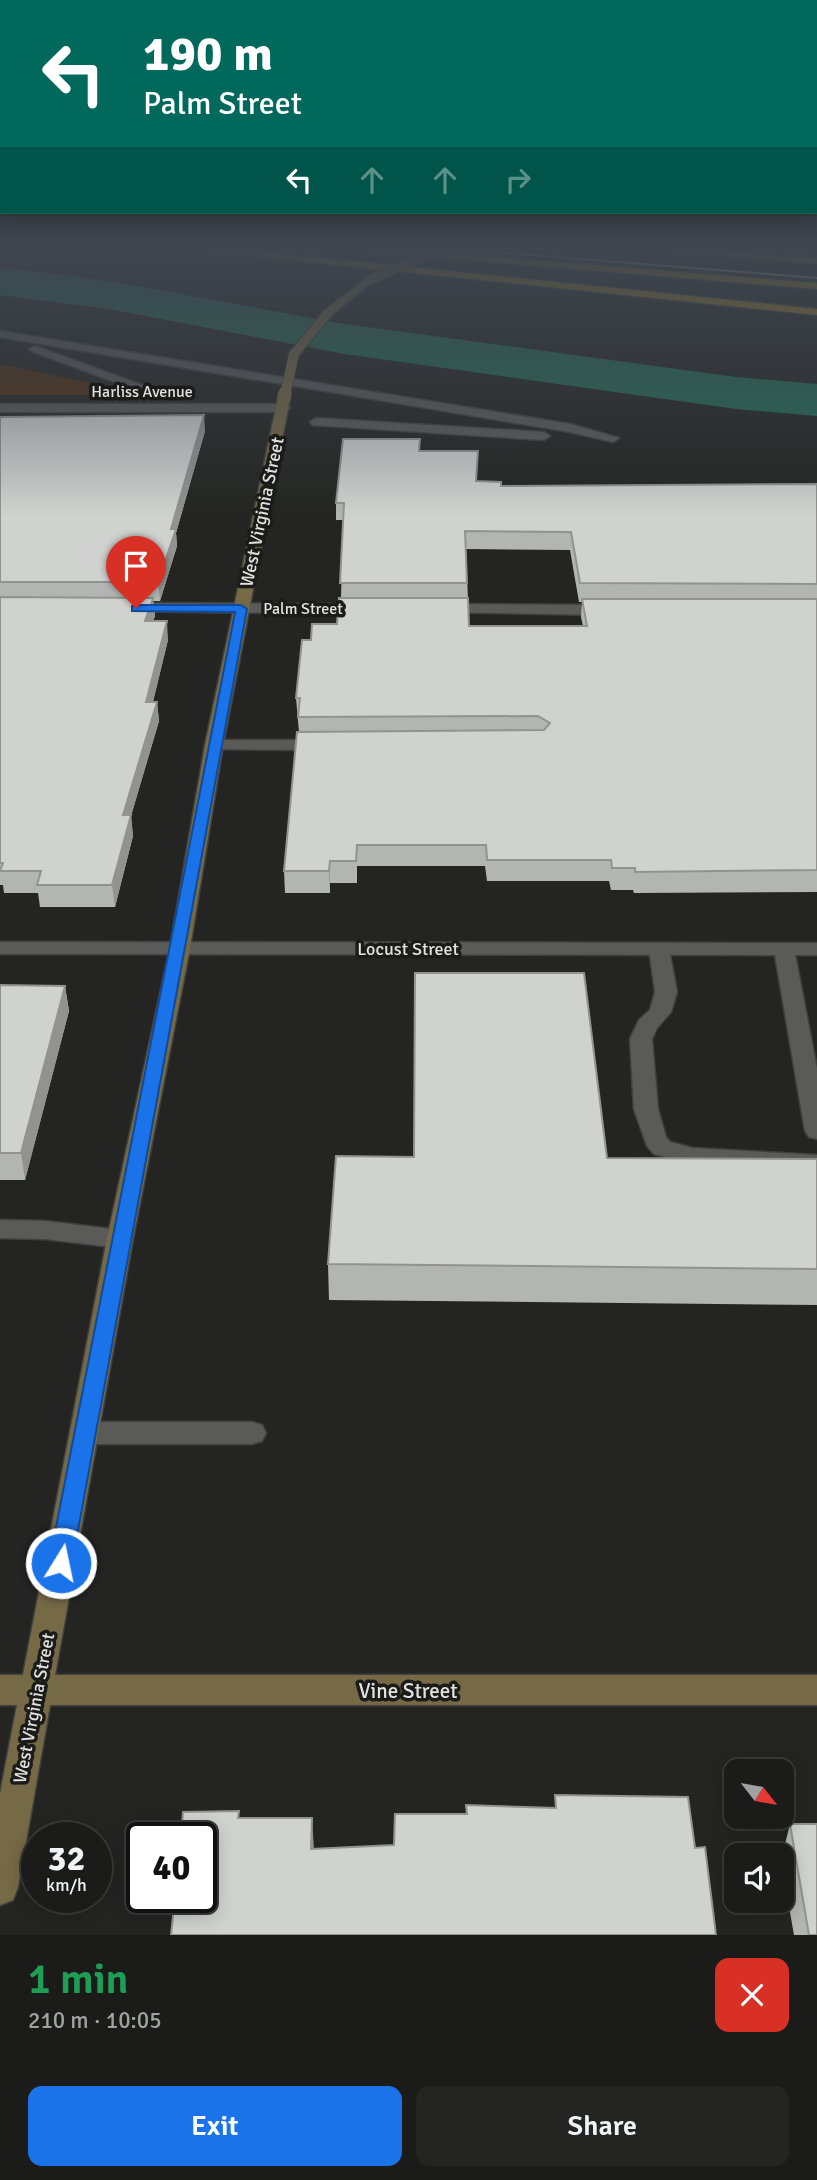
<!DOCTYPE html>
<meta charset="utf-8">
<style>
:root{--surface:#1b1c1a;--page:#242523;--text:#f1f3f6;--muted:#a0a1a2;--line:#393a39;--accent:#1a73e8}
body{margin:0;font-family:Signika,sans-serif;background:var(--page);color:var(--text);height:100vh;display:flex;flex-direction:column;font-size:26px;white-space:nowrap}
*{box-sizing:border-box;margin:0}
p{font-size:23px;color:var(--muted)}
.icon{flex:none;width:38px;height:38px;fill:none;stroke:currentColor;stroke-width:2;stroke-linecap:round;stroke-linejoin:round}
.map{position:relative;height:1935px;overflow:hidden}
.details{display:flex;flex-direction:column;background:var(--surface);flex:1}
.details>*{flex:none}
.top-card{position:absolute;left:0px;top:0px;width:817px;height:214px;box-shadow:0 4px 18px #0003,0 0 0 2px var(--line);background:#00695c;color:#fff;overflow:hidden}
.needle{width:46px;rotate:121deg}
.tools{position:absolute;left:724px;top:1759px;display:grid;gap:14px}
.tools a{display:grid;place-items:center;width:70px;height:70px;border-radius:14px;background:var(--surface);box-shadow:0 4px 18px #0003,0 0 0 2px var(--line);font-size:35px}
.speed{position:absolute;left:21px;top:1822px;display:flex;gap:14px;font-size:35px;font-weight:700;text-align:center}
.speed>*{display:grid;place-content:center;width:91px;height:91px;border-radius:50%;background:var(--surface);box-shadow:0 4px 18px #0003,0 0 0 2px var(--line);line-height:1}
.speed small{font-size:18px;font-weight:400}
.speed .limit{border:4px solid #111;border-radius:10px;background:#fff;color:#111}
.pin{position:absolute;display:grid;place-items:center;width:60px;height:60px;color:#fff;margin:-72px -30px;border-radius:50% 50% 50% 0;rotate:-45deg;box-shadow:0 0 7px #0007}
.pin .icon{rotate:45deg}
.me{position:absolute;width:77px;margin:-38px;rotate:10deg;stroke-linejoin:round;filter:drop-shadow(0 0 5px #0008)}
.turn{display:flex;align-items:center;gap:24px;height:147px;padding:0 28px;font-size:32px}
.turn .icon{width:91px;height:91px;stroke-width:2.5}
.turn b{display:block;font-size:49px;line-height:60px}
.lanes{display:flex;align-items:center;height:66px;padding:0 28px;background:#0003;justify-content:center;gap:35px;direction:ltr}
.lanes .off{opacity:.35}
.round{display:grid;place-items:center;flex:none;width:74px;height:74px;border-radius:14px;background:var(--page)}
.summary{display:flex;align-items:center;justify-content:space-between;height:119px;padding:0 28px}
h1{font-size:42px;font-weight:600;line-height:52px;color:#1e9e55}
.button{display:flex;gap:14px;margin-top:auto;padding:14px 28px}
.button a{flex:1;height:80px;border-radius:14px;background:var(--accent);color:#fff;font-size:28px;font-weight:600;line-height:80px;text-align:center}
.button a+a{background:var(--page);color:var(--text)}
.map>svg:first-child{display:block}
.green{fill:#4c2d12}
.lines{fill:none;stroke-linecap:round;stroke-linejoin:round}
.river{fill:#246a54;fill-rule:evenodd}
.lane-casing{stroke:#40413f;stroke-width:3}
.street-casing{stroke:#40413f;stroke-width:3}
.secondary-casing{stroke:#40413f;stroke-width:3}
.highway-casing{stroke:#40413f;stroke-width:3}
.lane{fill:#5a5a58;fill-rule:evenodd}
.street{fill:#5a5a58;fill-rule:evenodd}
.secondary{fill:#756946;fill-rule:evenodd}
.highway{fill:#b48b1c;fill-rule:evenodd}
.tram{stroke:#c0c0be;stroke-width:2}
.secondary-bridge-far1-casing{stroke:#40413f;stroke-width:11;stroke-linecap:butt}
.secondary-bridge-casing{stroke:#40413f;stroke-width:15;stroke-linecap:butt}
.secondary-bridge-far1{stroke:#756946;stroke-width:10}
.secondary-bridge{stroke:#756946;stroke-width:13}
.wall{fill:#b3b5b2;fill-rule:evenodd}
.shaded-wall{fill:#929391}
.building{fill:#d0d2cf;stroke:#929391;stroke-width:2}
.route{fill:#1a73e8;stroke:#114b97;stroke-width:2}
.labels{text-anchor:middle;dominant-baseline:central;stroke-width:7;stroke-linejoin:round;paint-order:stroke}
.far-street-label{font-size:16px;fill:#e1e1df;stroke:#1b1b19}
.street-label{font-size:18px;fill:#e1e1df;stroke:#1b1b19}
.near-street-label{font-size:21px;fill:#e1e1df;stroke:#1b1b19}
</style>
<div class="map">
<svg width="817" height="1935" viewBox="0 0 817 1935">
<rect width="100%" height="100%" fill="#242522"/>
<!-- green -->
<polygon class="green" points="0,364 147,395 0,395"/>
<g class="lines">
<!-- river -->
<polygon class="river" points="0,267 109,281 345,324 736,377 817,384 817,416 736,409 345,354 109,309 0,295"/>
<defs>
<g id="lane">
<polygon points="0,331 570,424 619,438 613,442 570,432 0,337"/>
<polygon points="35,346 150,388 152,390 142,392 31,351 29,349"/>
<polygon points="316,418 544,432 550,436 544,440 312,425 310,422"/>
<polygon points="214,740 321,740 330,745 321,750 208,749 205,745 208,741"/>
<polygon points="659,943 669,949 677,992 671,1012 657,1028 652,1039 658,1109 666,1137 670,1142 693,1148 817,1155 817,1171 693,1164 654,1154 647,1146 634,1109 630,1039 639,1020 650,1010 655,992 649,949"/>
<polygon points="784,943 794,949 817,1069 817,1139 809,1137 805,1131 774,949"/>
<polygon points="0,1220 45,1221 120,1230 129,1233 133,1239 129,1245 120,1248 45,1239 0,1238"/>
<polygon points="85,1422 252,1422 262,1425 266,1433 262,1441 252,1444 85,1444 75,1441 71,1433 75,1425"/>
</g>
<g id="street">
<polygon points="0,404 284,404 290,408 284,412 0,412"/>
<polygon points="126,603 367,604 375,609 367,614 121,611 121,605"/>
<polygon points="441,604 608,605 616,610 608,615 436,612 433,609"/>
<polygon points="0,942 817,943 817,955 0,954"/>
</g>
<g id="secondary">
<polygon points="366,278 374,280 332,315 298,356 290,356 290,352 324,311"/>
<polygon points="284,394 290,398 223,745 190,948 133,1239 55,1675 817,1675 817,1705 50,1705 18,1887 13,1900 0,1905 0,1794 17,1705 0,1705 0,1675 23,1675 107,1239 170,948 205,745 278,398"/>
</g>
<g id="highway">
<polygon points="179,246 208,246 817,309 817,315 183,249"/>
<polygon points="326,246 361,246 817,283 817,289 330,249"/>
<polygon points="609,246 649,246 817,258 817,264"/>
</g>
</defs>
<!-- lane casing -->
<use href="#lane" class="lane-casing"/>
<!-- street casing -->
<use href="#street" class="street-casing"/>
<!-- secondary casing -->
<use href="#secondary" class="secondary-casing"/>
<!-- highway casing -->
<use href="#highway" class="highway-casing"/>
<!-- lane -->
<use href="#lane" class="lane"/>
<!-- street -->
<use href="#street" class="street"/>
<!-- secondary -->
<use href="#secondary" class="secondary"/>
<!-- highway -->
<use href="#highway" class="highway"/>
<!-- tram -->
<polyline class="tram" points="419,246 817,278"/>
<defs>
<g id="secondary-bridge-far1">
<polyline points="369,280 445,246"/>
<polyline points="285,395 294,354"/>
</g>
<polyline id="secondary-bridge" points="284,398 285,393"/>
</defs>
<!-- secondary-bridge-far1 casing -->
<use href="#secondary-bridge-far1" class="secondary-bridge-far1-casing"/>
<!-- secondary-bridge casing -->
<use href="#secondary-bridge" class="secondary-bridge-casing"/>
<!-- secondary-bridge-far1 -->
<use href="#secondary-bridge-far1" class="secondary-bridge-far1"/>
<!-- secondary-bridge -->
<use href="#secondary-bridge" class="secondary-bridge"/>
</g>
<!-- wall -->
<g class="wall">
<polygon points="0,417 205,431 176,533 177,546 160,601 153,601 155,616 153,621 168,640 153,702 157,702 159,721 131,816 133,836 115,907 40,907 38,893 4,893 3,885 0,885"/>
<path d="M420,451L477,481L501,486L817,484V892L634,893L633,890H611L609,881H487L485,866H357V883H330V893H285L284,871L299,732L296,698L311,640L337,624L341,598L343,520H336V503ZM466,549L570,550L579,602H582L581,617L583,626H469Z"/>
<polygon points="0,985 65,986 69,1011 25,1180 0,1180"/>
<polygon points="607,1158 817,1159 817,1305 329,1300 328,1264"/>
<polygon points="790,1824 817,1935 794,1935 782,1867 782,1856"/>
</g>
<!-- shaded-wall -->
<g class="shaded-wall">
<polygon points="204,415 205,431 176,533 177,546 160,601 158,582 171,529"/>
<polygon points="153,598 155,616 146,640 145,621"/>
<polygon points="167,621 168,640 148,721 146,702"/>
<polygon points="157,702 159,721 131,816 133,836 115,907 112,885 123,815"/>
<polygon points="330,861 330,893 329,871"/>
<polygon points="65,986 69,1011 25,1180 21,1153"/>
<polygon points="312,1818 314,1850 311,1849"/>
</g>
<!-- building -->
<g class="building">
<polygon points="204,415 171,529 176,529 158,582 0,582 0,417"/>
<polygon points="343,439 420,439 419,451 478,451 476,481 501,482 501,486 817,484 817,584 580,583 571,532 465,531 467,583 340,583 344,503 336,503"/>
<polygon points="0,597 153,598 145,621 167,621 146,702 157,702 123,815 131,815 112,885 37,885 41,871 0,871 3,863 0,863"/>
<polygon points="339,598 468,598 469,626 587,626 582,599 817,599 817,870 635,872 635,868 612,868 611,860 487,860 486,845 357,845 356,861 330,861 329,871 284,871 297,732 544,730 550,723 538,716 298,717 300,698 296,698 302,640 311,640 312,624 337,624"/>
<polygon points="415,973 584,973 607,1158 817,1159 817,1269 328,1264 336,1156 414,1157"/>
<polygon points="0,985 65,986 21,1153 0,1153"/>
<polygon points="555,1795 688,1797 695,1848 705,1847 716,1935 171,1935 175,1897 201,1897 201,1838 181,1838 183,1812 239,1811 238,1818 312,1818 311,1849 394,1845 395,1814 467,1814 466,1805 556,1808"/>
<polygon points="790,1824 817,1824 817,1935 809,1935"/>
</g>
<!-- sky -->
<linearGradient id="sky" x2="0" y2="1"><stop stop-color="#141413"/><stop offset="0.48" stop-color="#3f464f"/><stop offset="1" stop-color="#3f464f" stop-opacity="0"/></linearGradient>
<rect width="817" height="517" fill="url(#sky)"/>
<!-- route -->
<path class="route" d="M136,605H241L247,609C191,927 129,1244 72,1563L69,1570L61,1573L53,1570L49,1563C110,1245 175,929 235,612L132,611V606Z"/>
<g class="labels">
<!-- far-street labels -->
<g class="far-street-label">
<text x="142" y="392">Harliss Avenue</text>
<text x="303" y="609">Palm Street</text>
</g>
<!-- street labels -->
<g class="street-label">
<text transform="translate(262 512) rotate(-78)">West Virginia Street</text>
<text x="408" y="949">Locust Street</text>
<text transform="translate(34 1708) rotate(-79)">West Virginia Street</text>
</g>
<!-- near-street labels -->
<g class="near-street-label">
<text x="408" y="1691">Vine Street</text>
</g>
</g>
</svg>
<div class="tools">
<a><svg class="needle" viewBox="-14 -14 28 28"><path d="M0-13l5 13h-10z" fill="#e53935"/><path d="M0 13l5-13h-10z" fill="#a0a1a2"/></svg></a>
<a><svg class="icon" aria-label="sound" viewBox="0 0 24 24"><path d="M4 9h4l5-4v14l-5-4H4zM17 9q2 3 0 6"/></svg></a>
</div>
<div class="speed"><div>32<small>km/h</small></div><div class="limit">40</div></div>
<div class="pin" style="left:136px;top:608px;background:#d93025"><svg class="icon" aria-label="arrive" viewBox="0 0 24 24"><path d="M6 21V4h12l-3 4 3 4H6"/></svg></div>
<svg class="me" style="left:61px;top:1563px" viewBox="-20 -20 40 40"><circle r="17" fill="#1a73e8" stroke="#fff" stroke-width="3"/><path d="M0-11L8 9 0 5-8 9z" fill="#fff"/></svg>
<div class="top-card">
<div class="turn"><svg class="icon" aria-label="left" viewBox="0 0 24 24"><path d="M17 20v-9H6M10 6l-5 5 5 5"/></svg><div><b>190 m</b>Palm Street</div></div>
<div class="lanes"><svg class="icon" aria-label="left" viewBox="0 0 24 24"><path d="M17 20v-9H6M10 6l-5 5 5 5"/></svg><svg class="icon off" aria-label="ahead" viewBox="0 0 24 24"><path d="M12 20V5M6 11l6-6 6 6"/></svg><svg class="icon off" aria-label="ahead" viewBox="0 0 24 24"><path d="M12 20V5M6 11l6-6 6 6"/></svg><svg class="icon off" aria-label="right" viewBox="0 0 24 24"><path d="M7 20v-9h11M14 6l5 5-5 5"/></svg></div>
</div>
</div>
<section class="details">
<div class="summary"><div><h1>1 min</h1><p>210 m · 10:05</p></div><a class="round" style="background:#d93025;color:#fff"><svg class="icon" aria-label="close" viewBox="0 0 24 24"><path d="M6 6l12 12M18 6L6 18"/></svg></a></div>
<div class="button"><a>Exit</a><a>Share</a></div>
</section>
